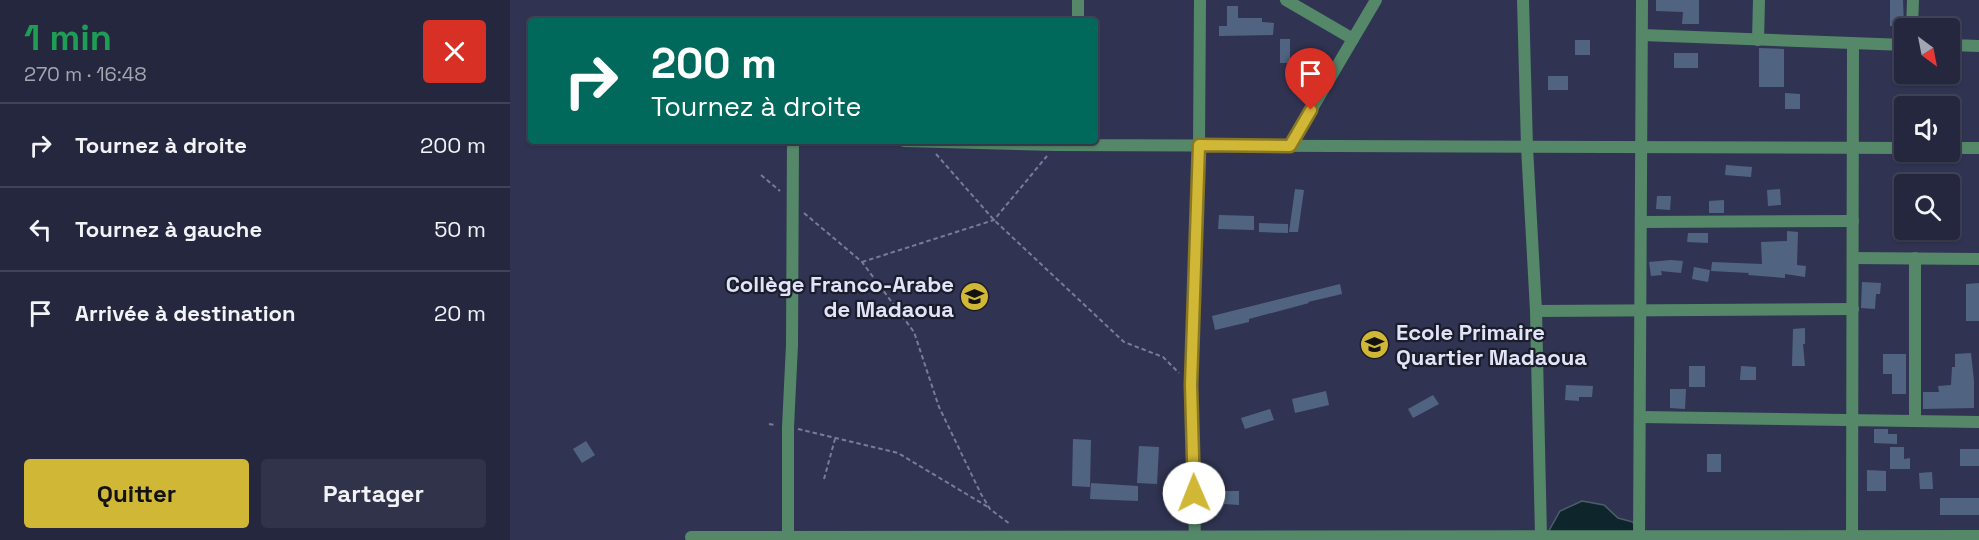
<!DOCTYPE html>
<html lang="fr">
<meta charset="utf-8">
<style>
:root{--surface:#24273e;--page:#303349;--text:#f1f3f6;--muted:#a3a5b0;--line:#414458;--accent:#d1b736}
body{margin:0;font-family:"Space Grotesk",sans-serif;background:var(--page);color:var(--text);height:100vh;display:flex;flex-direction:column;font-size:22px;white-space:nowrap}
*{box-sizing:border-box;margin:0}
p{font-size:20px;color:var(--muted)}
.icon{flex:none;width:33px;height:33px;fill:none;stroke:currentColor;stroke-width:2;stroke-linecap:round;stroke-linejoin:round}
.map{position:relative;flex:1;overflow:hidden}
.panel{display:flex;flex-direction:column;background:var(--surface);width:510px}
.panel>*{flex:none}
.top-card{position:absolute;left:18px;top:18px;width:570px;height:126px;border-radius:6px;box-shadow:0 2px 4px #0004,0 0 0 2px var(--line);background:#00695c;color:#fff;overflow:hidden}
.needle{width:39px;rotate:148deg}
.buttons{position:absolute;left:1384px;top:18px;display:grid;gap:12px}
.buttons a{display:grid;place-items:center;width:66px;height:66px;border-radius:6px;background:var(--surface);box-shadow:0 2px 4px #0004,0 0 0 2px var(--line);font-size:30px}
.pin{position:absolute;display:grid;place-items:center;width:51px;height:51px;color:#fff;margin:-62px -26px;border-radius:50% 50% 50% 0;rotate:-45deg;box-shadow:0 0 6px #0007}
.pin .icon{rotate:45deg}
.me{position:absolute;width:66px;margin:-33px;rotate:359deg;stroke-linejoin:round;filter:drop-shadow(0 0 4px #0008)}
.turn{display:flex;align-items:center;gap:21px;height:126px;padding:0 24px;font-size:27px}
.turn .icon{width:78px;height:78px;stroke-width:2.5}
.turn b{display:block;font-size:42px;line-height:51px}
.round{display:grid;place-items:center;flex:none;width:63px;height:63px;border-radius:6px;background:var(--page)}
.head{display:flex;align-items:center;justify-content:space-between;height:102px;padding:0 24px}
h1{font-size:36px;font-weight:700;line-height:45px;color:#1e9e55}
.button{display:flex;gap:12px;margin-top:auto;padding:12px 24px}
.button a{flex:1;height:69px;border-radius:6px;background:var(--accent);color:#111;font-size:24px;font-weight:700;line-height:69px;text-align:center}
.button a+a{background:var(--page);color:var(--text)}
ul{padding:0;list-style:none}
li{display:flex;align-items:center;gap:18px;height:84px;padding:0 24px;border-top:2px solid var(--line)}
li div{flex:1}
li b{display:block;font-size:22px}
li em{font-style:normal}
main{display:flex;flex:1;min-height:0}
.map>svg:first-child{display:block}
.water{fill:#0e252b;stroke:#4d5e68;stroke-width:1.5}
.building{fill:#506482}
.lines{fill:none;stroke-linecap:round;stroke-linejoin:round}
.path{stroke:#787c96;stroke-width:2;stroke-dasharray:4.5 3;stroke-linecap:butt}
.minor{stroke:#558769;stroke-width:12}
.route-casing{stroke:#887723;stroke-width:15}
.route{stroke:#d1b736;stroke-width:10}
.labels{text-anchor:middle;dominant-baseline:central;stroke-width:4.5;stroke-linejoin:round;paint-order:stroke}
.poi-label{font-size:22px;font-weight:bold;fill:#e1e4f8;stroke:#1b1d2b;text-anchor:end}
</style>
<main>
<section class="panel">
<div class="head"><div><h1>1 min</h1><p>270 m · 16:48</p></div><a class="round" style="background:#d93025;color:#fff"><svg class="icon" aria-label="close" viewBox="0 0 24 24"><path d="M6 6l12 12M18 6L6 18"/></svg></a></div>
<ul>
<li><svg class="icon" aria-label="right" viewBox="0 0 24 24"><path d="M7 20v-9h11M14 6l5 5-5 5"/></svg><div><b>Tournez à droite</b></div><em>200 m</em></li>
<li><svg class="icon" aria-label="left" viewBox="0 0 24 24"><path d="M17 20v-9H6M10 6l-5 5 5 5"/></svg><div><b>Tournez à gauche</b></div><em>50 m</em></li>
<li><svg class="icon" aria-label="arrive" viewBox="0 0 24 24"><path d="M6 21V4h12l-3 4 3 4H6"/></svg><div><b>Arrivée à destination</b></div><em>20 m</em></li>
</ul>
<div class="button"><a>Quitter</a><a>Partager</a></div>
</section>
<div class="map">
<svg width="1469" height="540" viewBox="0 0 1469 540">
<rect width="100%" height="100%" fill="#303452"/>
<!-- water -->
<polygon class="water" points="1072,501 1094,505 1108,518 1123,522 1128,536 1036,536 1050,511"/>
<!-- building -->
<g class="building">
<polygon points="1146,0 1189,0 1189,24 1172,24 1173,12 1146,11"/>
<polygon points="1380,0 1393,0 1394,26 1380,26"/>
<polygon points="717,6 728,6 728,18 752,18 752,22 764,23 763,35 709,36 709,26 717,26"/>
<rect x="770" y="39" width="10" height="24"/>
<rect x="1065" y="40" width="15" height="15"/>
<polygon points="1249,48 1274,49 1274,87 1249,87"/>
<rect x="1164" y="53" width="24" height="15"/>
<rect x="1038" y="76" width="20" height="14"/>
<polygon points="1275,93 1290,94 1290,109 1275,109"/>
<polygon points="1216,165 1242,167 1241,177 1215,175"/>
<polygon points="785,189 794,190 788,232 779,232"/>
<polygon points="1270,189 1271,205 1258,206 1257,190"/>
<polygon points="1147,196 1161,196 1160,210 1146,209"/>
<polygon points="1214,200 1214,213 1199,213 1199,201"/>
<polygon points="709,215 744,216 744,230 708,229"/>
<polygon points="749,223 778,224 778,233 749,232"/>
<polygon points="1277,231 1288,232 1287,265 1296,266 1295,277 1275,274 1275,278 1238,275 1239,273 1201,271 1202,262 1252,264 1251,242 1277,241"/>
<polygon points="1178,233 1198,233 1198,243 1177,242"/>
<polygon points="1161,260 1173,261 1171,273 1151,271 1152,275 1141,276 1139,262"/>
<polygon points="1184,267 1200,270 1198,282 1182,279"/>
<polygon points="1352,282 1371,283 1370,294 1366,294 1365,309 1351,308"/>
<polygon points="1469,283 1469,321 1456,321 1456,284"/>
<polygon points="830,284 832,294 798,302 799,303 739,319 739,322 705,330 702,316"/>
<polygon points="1295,328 1295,344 1293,344 1295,366 1282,366 1283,329"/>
<polygon points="1461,353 1464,381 1464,408 1413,409 1413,392 1429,392 1428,386 1441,385 1442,367 1445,367 1445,354"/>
<polygon points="1373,354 1396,354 1396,394 1382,394 1382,374 1373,374"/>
<rect x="1179" y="366" width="16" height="21"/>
<polygon points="1231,366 1246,367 1246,380 1230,380"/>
<polygon points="1056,385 1083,386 1082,397 1069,397 1069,401 1055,400"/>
<polygon points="1160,389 1176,389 1175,409 1160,408"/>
<polygon points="816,391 819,405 785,413 782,399"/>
<polygon points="923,395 929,404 903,418 898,409"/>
<polygon points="760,409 764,420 735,429 731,418"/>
<polygon points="1364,429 1378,429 1378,434 1387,434 1387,444 1364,443"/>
<polygon points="563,439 581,440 580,487 562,486"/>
<polygon points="76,441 85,455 72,463 63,449"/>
<polygon points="629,446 649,447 647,484 627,483"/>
<polygon points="1380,447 1394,447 1394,459 1400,458 1400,469 1380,469"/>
<rect x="1450" y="449" width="19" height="17"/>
<rect x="1197" y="454" width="14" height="18"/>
<polygon points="1357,470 1376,471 1376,491 1357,491"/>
<polygon points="1422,472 1423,489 1410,489 1409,473"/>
<polygon points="581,483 628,486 628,501 580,499"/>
<polygon points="711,491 729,491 729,505 714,504 714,502 701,505 698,493"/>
<rect x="1430" y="498" width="39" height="17"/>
</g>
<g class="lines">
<!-- path -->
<g class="path">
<polyline points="426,154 484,220 614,342 653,357 669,373"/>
<polyline points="251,175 270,191"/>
<polyline points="294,213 352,262 404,332 429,407 471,494 480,509 500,524"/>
<polyline points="352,262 484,220 537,156"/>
<polyline points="259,424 265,425"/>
<polyline points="288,429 388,453 478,507"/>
<polyline points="314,479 325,439"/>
</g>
<!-- minor -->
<g class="minor">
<polyline points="568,0 568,21"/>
<polyline points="776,0 843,39"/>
<polyline points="1013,0 1017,147 1026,311 1031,537"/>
<polyline points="1402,28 1403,0"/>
<polyline points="1132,35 1395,45"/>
<polyline points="1248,40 1249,0"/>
<polyline points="1440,45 1469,46"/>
<polyline points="394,141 546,145 1395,148"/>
<polyline points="780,146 866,0"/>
<polyline points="1440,148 1469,148"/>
<polyline points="1131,222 1343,221"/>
<polyline points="1343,258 1469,259"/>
<polyline points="1405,258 1405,421"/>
<polyline points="1026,311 1343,309"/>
<polyline points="1130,417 1469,422"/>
<polyline points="181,537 1469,536"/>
<polyline points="278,540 278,427 282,345 283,141"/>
<polyline points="685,540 681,385 689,145 690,0"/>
<polyline points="1129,540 1132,0"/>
<polyline points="1342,540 1343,44"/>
</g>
</g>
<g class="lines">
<defs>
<polyline id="route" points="684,493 681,385 689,145 780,146 801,110"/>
</defs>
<!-- route casing -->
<use href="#route" class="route-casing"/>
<!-- route -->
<use href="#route" class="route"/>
</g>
<!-- icons -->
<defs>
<symbol id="school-disc" viewBox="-11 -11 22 22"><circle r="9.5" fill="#d1b736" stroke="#1b1d2b"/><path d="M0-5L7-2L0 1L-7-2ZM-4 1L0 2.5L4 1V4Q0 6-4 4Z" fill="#111"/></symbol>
</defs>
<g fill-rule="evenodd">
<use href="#school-disc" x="448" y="280" width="33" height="33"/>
<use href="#school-disc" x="848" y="328" width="33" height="33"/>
</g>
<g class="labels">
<!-- poi labels -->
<g class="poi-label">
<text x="444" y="284">Collège Franco-Arabe<tspan x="444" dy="25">de Madaoua</tspan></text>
<text x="886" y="332" text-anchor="start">Ecole Primaire<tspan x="886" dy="25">Quartier Madaoua</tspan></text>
</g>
</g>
</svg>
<div class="buttons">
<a><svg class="needle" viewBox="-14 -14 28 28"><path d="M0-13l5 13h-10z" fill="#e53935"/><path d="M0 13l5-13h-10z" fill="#a3a5b0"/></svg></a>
<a><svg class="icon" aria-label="sound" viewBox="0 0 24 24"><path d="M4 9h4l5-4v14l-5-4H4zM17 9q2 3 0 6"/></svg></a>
<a><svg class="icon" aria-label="search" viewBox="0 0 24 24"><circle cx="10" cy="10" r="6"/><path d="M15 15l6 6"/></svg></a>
</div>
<div class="pin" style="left:801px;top:110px;background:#d93025"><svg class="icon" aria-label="arrive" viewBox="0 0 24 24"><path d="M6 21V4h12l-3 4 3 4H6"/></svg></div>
<svg class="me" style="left:684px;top:493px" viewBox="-20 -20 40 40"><circle r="19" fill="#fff"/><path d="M0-13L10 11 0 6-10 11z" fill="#d1b736"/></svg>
<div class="top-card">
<div class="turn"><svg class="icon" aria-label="right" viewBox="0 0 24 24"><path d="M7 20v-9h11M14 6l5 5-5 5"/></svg><div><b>200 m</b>Tournez à droite</div></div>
</div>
</div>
</main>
